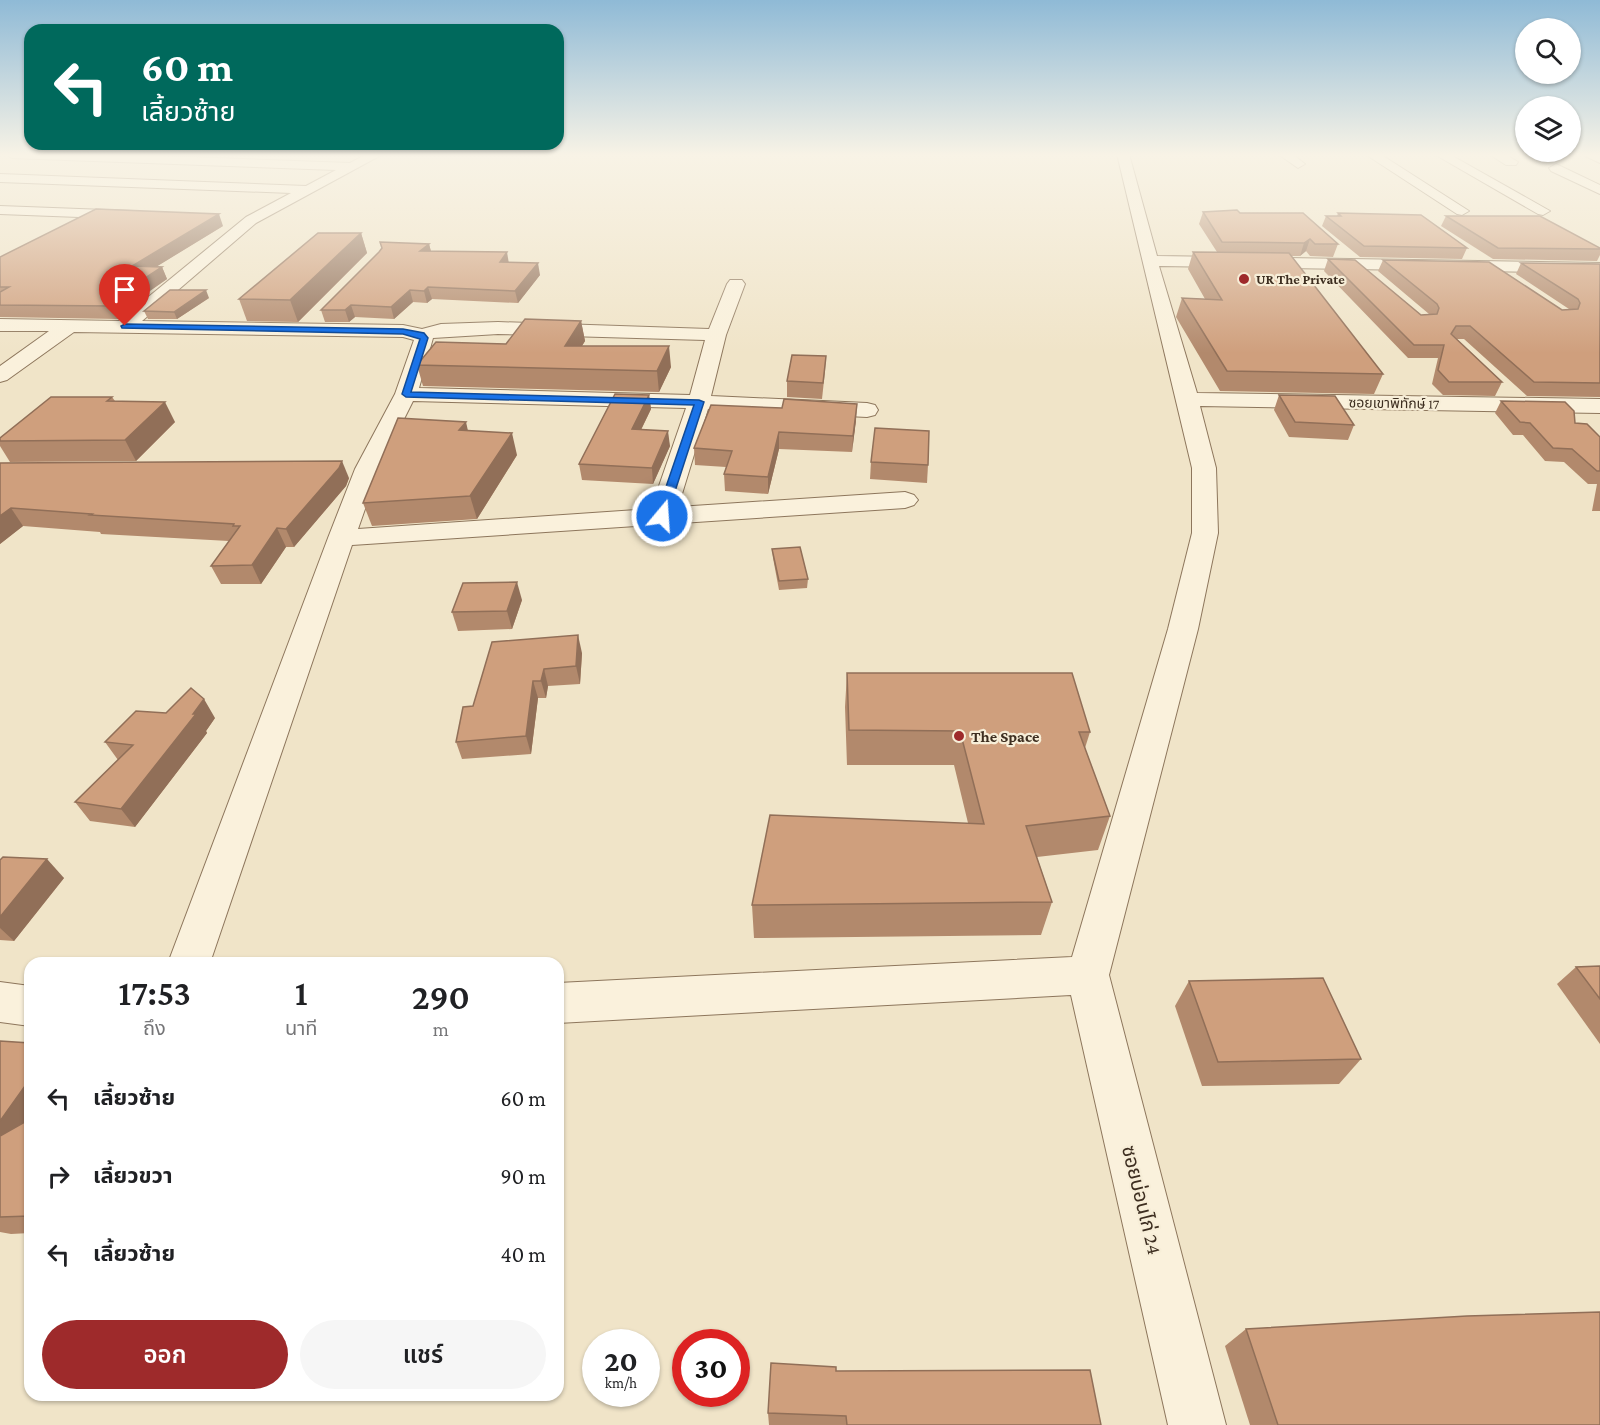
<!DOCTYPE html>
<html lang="th">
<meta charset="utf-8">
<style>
:root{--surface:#fff;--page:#f6f6f6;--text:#202124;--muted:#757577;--accent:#9e2a2b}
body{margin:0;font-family:"Crimson Pro","Noto Sans Thai",serif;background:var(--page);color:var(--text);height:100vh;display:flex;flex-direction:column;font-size:22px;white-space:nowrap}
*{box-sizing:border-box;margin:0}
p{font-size:20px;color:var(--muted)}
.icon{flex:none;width:33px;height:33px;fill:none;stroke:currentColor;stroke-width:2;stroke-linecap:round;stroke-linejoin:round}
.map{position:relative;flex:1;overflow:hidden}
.side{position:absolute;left:24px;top:957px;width:540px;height:444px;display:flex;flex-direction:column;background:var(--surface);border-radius:18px;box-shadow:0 2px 4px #0004}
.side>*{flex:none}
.hud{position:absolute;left:24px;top:24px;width:540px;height:126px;border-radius:18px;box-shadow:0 2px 4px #0004;background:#00695c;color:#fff;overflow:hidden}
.tools{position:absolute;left:1515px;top:18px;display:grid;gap:12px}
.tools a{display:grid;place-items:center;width:66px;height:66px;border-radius:50%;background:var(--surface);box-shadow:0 2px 4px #0004;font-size:30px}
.speed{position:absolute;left:582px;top:1329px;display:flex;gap:12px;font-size:30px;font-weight:700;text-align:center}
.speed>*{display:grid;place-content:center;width:78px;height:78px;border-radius:50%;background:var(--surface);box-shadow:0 2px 4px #0004;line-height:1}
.speed small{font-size:15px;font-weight:400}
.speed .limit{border:9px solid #d22;background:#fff;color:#111}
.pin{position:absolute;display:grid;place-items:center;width:51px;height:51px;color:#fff;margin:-62px -26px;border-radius:50% 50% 50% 0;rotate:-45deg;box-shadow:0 0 6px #0007}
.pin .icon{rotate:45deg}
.me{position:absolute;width:66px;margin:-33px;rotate:18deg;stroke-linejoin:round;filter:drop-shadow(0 0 4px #0008)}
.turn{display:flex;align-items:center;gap:21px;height:126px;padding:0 18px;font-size:27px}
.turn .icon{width:78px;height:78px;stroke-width:2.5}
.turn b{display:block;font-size:42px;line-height:51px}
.eta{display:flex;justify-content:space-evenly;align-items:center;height:102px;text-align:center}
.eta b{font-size:36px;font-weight:600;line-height:42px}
.primary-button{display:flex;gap:12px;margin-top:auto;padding:12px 18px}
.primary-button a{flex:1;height:69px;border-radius:36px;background:var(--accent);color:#fff;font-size:24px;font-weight:600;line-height:69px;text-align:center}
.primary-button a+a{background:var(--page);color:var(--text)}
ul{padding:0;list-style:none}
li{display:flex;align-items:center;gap:18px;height:78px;padding:0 18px}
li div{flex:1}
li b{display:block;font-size:22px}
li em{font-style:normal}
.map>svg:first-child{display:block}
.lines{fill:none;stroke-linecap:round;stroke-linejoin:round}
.street-casing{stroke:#8d765c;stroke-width:2}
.street{fill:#faf1dc;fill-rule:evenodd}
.wall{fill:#b2896c}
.shaded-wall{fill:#916f58}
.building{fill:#cf9f7d;stroke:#916f58;stroke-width:1.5}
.route{fill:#1a73e8;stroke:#114b97;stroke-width:1.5}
.poi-dot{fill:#9e2a2b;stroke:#f7eed8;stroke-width:2}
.labels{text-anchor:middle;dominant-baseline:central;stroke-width:4.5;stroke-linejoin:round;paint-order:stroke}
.far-poi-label{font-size:14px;font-weight:bold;fill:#3d2e20;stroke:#f7eed8;text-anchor:start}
.far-street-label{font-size:14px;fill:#3d2e20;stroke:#f7eed8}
.poi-label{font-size:16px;font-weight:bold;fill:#3d2e20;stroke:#f7eed8;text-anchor:start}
.near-street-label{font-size:20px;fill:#3d2e20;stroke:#f7eed8}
</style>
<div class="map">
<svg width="1600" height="1425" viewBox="0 0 1600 1425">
<rect width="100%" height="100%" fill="#f0e4c8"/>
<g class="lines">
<defs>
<g id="street">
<path d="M6,154H111L350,163L367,154H383L256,223L142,321L403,325L422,329L441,324L498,322L709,329L727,284L730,280H742L745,284L726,335L711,396L867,403L875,405L878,410L875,415L867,417L708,409L678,507L905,492L914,495L918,500L914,505L905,508L352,545L210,963H168L328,538L355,469L395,394L414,340L403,337L74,332L7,380L0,382V366L49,331H0V319L119,321L246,217L291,193L0,182V174L306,186L336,170L12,158ZM498,334L705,340L690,395L419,388L433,338ZM413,401L686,408L651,509L358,529L379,469Z"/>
<polygon points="1117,154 1129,154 1157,256 1600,263 1600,273 1159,266 1197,393 1600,399 1600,413 1200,406 1216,468 1218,533 1198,629 1109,975 1226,1425 1168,1425 1071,995 558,1023 558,983 1072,957 1168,629 1192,533 1192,468"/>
<polygon points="1278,154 1292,154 1305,164 1298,168"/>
<polygon points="1365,154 1380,154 1469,211 1462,215 1457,214"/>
<polygon points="1434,154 1449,154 1550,211 1543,215 1538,214"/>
<polygon points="1489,154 1505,154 1518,162 1516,165 1506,165"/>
<polygon points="1581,154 1600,155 1600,163"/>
<polygon points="1556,164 1600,185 1600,194 1551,171 1549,168"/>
<polygon points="0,206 132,211 139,215 132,219 0,214"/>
<polygon points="0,982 30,986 30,1026 0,1022"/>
</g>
</defs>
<!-- street casing -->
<use href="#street" class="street-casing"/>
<!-- street -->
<use href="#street" class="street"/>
</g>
<!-- wall -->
<g class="wall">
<polygon points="1203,212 1240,213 1338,244 1333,257 1310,256 1306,251 1300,256 1291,256 1383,374 1374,394 1220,391 1176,317 1182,298 1205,299 1188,269 1193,252 1217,252 1199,224"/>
<polygon points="1338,213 1467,248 1462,259 1360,257 1322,226 1326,216 1337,216"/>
<polygon points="1446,216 1600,248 1600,255 1597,261 1493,259 1441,226"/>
<polygon points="223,226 157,266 162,267 167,279 144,295 145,297 118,319 0,317 0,257"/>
<polygon points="361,233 367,253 298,322 247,321 239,299"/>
<polygon points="429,244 431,252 509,262 540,275 518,303 432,299 427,303 413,302 394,319 355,317 349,322 325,322 321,310"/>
<polygon points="1328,259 1421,315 1429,314 1378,271 1383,260 1562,310 1569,309 1516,274 1521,263 1600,264 1600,397 1527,396 1464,339 1457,339 1502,382 1495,396 1443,395 1432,384 1438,358 1408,358 1324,271"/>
<polygon points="209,298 177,319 148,319 144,311"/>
<polygon points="581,321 585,341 582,346 671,367 659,392 423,386 417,365 506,344"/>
<polygon points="826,356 825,371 822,399 787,397 787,381"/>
<polygon points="649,395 651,409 641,430 670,446 653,484 582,480 579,464"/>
<polygon points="1279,395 1354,425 1348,440 1289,437 1274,410"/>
<polygon points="112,397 115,401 175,422 136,461 10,462 0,446 0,438"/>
<polygon points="1501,401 1575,423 1600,437 1600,511 1592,511 1597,484 1588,484 1564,462 1545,461 1523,435 1513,435 1495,413"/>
<polygon points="711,405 856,420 852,452 779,449 768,494 725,491 724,474 726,467 695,465 694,448"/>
<polygon points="517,455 477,519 372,526 363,503"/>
<polygon points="871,462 928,465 927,483 870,479"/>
<polygon points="0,463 349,478 346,486 294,547 286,547 261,584 221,584 211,566 229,541 101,534 100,532 23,526 0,544"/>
<polygon points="772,549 808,579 807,588 779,590 773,558"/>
<polygon points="522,600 512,629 458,631 452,612"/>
<polygon points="492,642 582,653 580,684 548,686 546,698 538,698 531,754 462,759 456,742 473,706"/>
<polygon points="847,673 1090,732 1085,748 1110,816 1098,850 1037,857 1052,902 1041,935 754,938 752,905 968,823 954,765 847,765 845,707"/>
<polygon points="215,718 206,731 207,733 135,827 90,821 75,802 118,760 105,742"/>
<polygon points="0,860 64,878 14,941 0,940"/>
<polygon points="1600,966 1600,1044 1557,984 1576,967"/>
<polygon points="1189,981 1361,1059 1339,1084 1202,1086 1175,1006"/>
<polygon points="0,1041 30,1043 30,1233 11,1234 0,1232"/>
<polygon points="1246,1329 1600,1425 1250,1425 1225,1346"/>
<polygon points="836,1371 1101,1425 769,1425 768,1413"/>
</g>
<!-- shaded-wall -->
<g class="shaded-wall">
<polygon points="219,214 223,226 138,278 132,266"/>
<polygon points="361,233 367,253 298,322 290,300"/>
<polygon points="1310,239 1306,251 1300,256 1304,243"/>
<polygon points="429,244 432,255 420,251"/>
<polygon points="507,252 509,264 500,262"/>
<polygon points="538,263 540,275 518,303 515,291"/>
<polygon points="162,267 167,279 144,295 145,297 118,319 112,306 136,284"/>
<polygon points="428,287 432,299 427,303 424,291"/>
<polygon points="206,290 209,298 177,319 174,312"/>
<polygon points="410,290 413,302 394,319 391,307"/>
<polygon points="351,305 355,317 349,322 345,310"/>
<polygon points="581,321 585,341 569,366 565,346"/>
<polygon points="669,346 671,367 659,392 657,371"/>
<polygon points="649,395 651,409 634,444 632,429"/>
<polygon points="165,402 175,422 136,461 125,440"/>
<polygon points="857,404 856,420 852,452 853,436"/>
<polygon points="466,422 471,444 459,430"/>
<polygon points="668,431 670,446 653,484 652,468"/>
<polygon points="779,432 779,449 768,494 768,477"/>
<polygon points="512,433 517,455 477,519 470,496"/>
<polygon points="342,461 349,478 346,486 294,547 286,529"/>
<polygon points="11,508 23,526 0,544 0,516"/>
<polygon points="277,528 286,547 261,584 252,565"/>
<polygon points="517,582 522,600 512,629 507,611"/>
<polygon points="578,635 582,653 580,684 576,666"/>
<polygon points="544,669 548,686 546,698 541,681"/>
<polygon points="533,681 538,698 531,754 526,736"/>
<polygon points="204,699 215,718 206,731 207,733 135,827 121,809"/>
<polygon points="47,859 64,878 14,941 0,928 0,917"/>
<polygon points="30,1079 30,1135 0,1157 0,1121"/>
</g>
<!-- building -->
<g class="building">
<polygon points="96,209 219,214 132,266 162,267 136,284 139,284 112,306 0,305 0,292 9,287 0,287 0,257"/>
<polygon points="1237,210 1240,213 1303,213 1338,244 1315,244 1310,239 1304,243 1222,242 1203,212"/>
<polygon points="1338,213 1421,215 1467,248 1364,246 1326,216 1341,216"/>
<polygon points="1446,216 1540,216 1600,248 1600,249 1498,248"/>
<polygon points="318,233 361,233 290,300 239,299"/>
<polygon points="380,242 429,244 420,251 507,252 500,262 538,263 515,291 428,287 424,291 410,290 391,307 351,305 345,310 321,310 379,252 382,248"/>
<polygon points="1193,252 1289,253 1383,374 1227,371 1182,298 1222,300"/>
<polygon points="1328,259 1355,260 1421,315 1437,314 1439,308 1437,304 1383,260 1489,262 1562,310 1578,309 1580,303 1578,299 1521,263 1600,264 1600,383 1534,382 1470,326 1456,326 1451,334 1502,382 1449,382 1438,370 1444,345 1414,345"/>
<polygon points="170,290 206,290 174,312 144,311"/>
<polygon points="525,319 581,321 565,346 669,346 657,371 417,365 436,342 506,344"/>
<polygon points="792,355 826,356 823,383 787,381"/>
<polygon points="615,394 649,395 632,429 668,431 652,468 579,464"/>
<polygon points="1279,395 1335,396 1354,425 1295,422"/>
<polygon points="51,397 112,397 107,401 165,402 125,440 0,441 0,438"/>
<polygon points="784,399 857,404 853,436 779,432 768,477 724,474 732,451 694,448 711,405 782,408"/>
<polygon points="1501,401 1565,402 1574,411 1575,423 1587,424 1600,437 1600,471 1597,471 1572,449 1553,448 1530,423 1520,422"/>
<polygon points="398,418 466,422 459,430 512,433 470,496 363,503"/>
<polygon points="875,428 929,431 928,465 871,462"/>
<polygon points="342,461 339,468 286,529 277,528 252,565 211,566 240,526 233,526 234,524 90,515 92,514 11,508 0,516 0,463"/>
<polygon points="800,547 808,579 779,581 772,549"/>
<polygon points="517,582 507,611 452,612 463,583"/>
<polygon points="578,635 576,666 544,669 541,681 533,681 526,736 456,742 463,707 473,706 492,642"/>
<polygon points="847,673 1072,673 1090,732 1079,732 1110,816 1026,826 1052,902 752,905 770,815 984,824 960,731 849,730"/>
<polygon points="191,688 204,699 193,714 196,714 121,809 75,802 133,745 105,742 136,711 166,713"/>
<polygon points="3,857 47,859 0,917 0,860"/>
<polygon points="1600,966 1600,999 1576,967"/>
<polygon points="1323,978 1361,1059 1218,1062 1189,981"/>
<polygon points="0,1041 30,1043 30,1079 0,1121"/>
<polygon points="30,1119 30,1216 0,1217 0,1136"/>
<polygon points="1600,1312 1600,1425 1278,1425 1246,1329 1467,1316"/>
<polygon points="771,1363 836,1367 836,1371 1090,1370 1101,1425 847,1425 846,1416 768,1413"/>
</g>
<!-- sky -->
<linearGradient id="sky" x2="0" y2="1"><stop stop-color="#8fbad6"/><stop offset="0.44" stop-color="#f8f3e6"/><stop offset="1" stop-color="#f8f3e6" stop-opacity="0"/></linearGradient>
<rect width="1600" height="353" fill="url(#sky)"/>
<!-- route -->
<polygon class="route" points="125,324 403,329 424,333 428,338 411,392 699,400 704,402 667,516 662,519 656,516 694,405 406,397 402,394 420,339 403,334 122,328 121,326"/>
<!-- markers -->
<g class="poi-dot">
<circle cx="1244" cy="279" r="6"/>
<circle cx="959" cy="736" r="6"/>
</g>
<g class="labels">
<!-- far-poi labels -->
<g class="far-poi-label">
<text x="1256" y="279">UR The Private</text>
</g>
<!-- far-street labels -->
<g class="far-street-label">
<text transform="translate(1394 403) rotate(1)">ซอยเขาพิทักษ์ 17</text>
</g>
<!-- poi labels -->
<g class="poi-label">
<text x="971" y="736">The Space</text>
</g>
<!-- near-street labels -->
<g class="near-street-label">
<text transform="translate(1142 1200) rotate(76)">ซอยบ่อนไก่ 24</text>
</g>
</g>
</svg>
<div class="tools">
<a><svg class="icon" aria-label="search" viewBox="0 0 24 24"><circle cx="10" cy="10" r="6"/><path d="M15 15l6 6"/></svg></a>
<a><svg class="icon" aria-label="layers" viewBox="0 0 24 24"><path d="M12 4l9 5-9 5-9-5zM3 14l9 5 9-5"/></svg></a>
</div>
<div class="speed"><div>20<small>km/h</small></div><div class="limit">30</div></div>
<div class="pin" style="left:125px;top:326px;background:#d93025"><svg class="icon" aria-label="arrive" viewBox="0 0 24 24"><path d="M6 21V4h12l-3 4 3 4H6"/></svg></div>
<svg class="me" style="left:662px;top:516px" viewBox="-20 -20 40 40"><circle r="17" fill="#1a73e8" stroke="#fff" stroke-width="3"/><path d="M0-11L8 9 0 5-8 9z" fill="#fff"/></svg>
<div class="hud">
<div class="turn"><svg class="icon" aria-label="left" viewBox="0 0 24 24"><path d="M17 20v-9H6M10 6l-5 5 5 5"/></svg><div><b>60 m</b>เลี้ยวซ้าย</div></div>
</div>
<section class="side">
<div class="eta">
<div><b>17:53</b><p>ถึง</p></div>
<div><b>1</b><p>นาที</p></div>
<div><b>290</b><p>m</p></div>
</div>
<ul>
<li><svg class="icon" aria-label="left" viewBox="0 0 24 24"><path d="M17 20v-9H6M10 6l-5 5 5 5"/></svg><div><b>เลี้ยวซ้าย</b></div><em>60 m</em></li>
<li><svg class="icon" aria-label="right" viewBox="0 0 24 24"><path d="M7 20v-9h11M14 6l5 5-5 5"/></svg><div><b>เลี้ยวขวา</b></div><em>90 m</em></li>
<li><svg class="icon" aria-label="left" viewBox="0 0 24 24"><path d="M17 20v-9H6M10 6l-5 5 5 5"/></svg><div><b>เลี้ยวซ้าย</b></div><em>40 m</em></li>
</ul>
<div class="primary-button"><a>ออก</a><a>แชร์</a></div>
</section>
</div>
